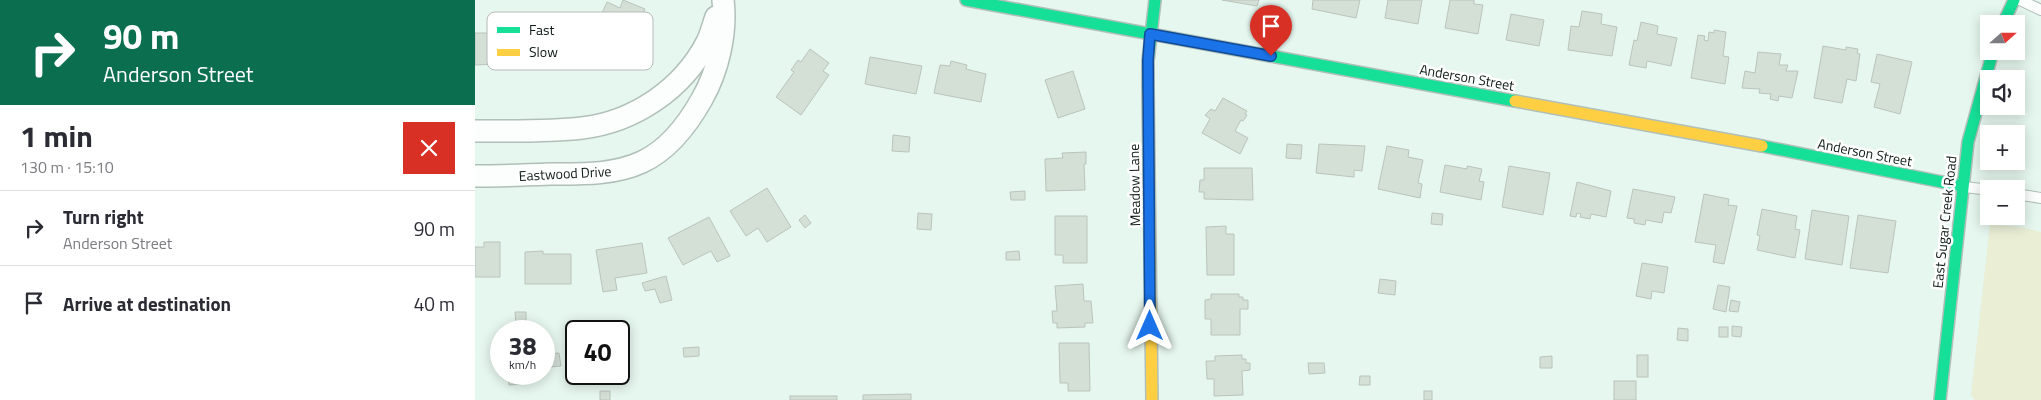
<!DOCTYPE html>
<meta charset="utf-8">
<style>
:root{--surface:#fff;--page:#f7f7f7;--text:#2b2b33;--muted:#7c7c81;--line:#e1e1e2}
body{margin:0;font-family:"Titillium Web",sans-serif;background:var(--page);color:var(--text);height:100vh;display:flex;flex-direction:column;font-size:19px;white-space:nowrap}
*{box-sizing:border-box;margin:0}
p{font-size:16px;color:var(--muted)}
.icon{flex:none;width:28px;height:28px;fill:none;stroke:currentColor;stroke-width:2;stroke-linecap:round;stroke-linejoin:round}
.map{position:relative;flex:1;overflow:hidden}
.sheet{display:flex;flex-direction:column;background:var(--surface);width:475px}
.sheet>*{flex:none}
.hud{background:#0b6e4f;color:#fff;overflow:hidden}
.needle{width:32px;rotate:69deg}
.tools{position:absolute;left:1505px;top:15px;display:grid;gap:10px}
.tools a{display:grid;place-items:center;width:45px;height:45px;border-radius:0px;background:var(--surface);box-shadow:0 2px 12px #0003;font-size:25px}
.speed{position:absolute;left:15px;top:320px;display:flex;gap:10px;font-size:25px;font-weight:700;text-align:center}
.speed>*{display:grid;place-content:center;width:65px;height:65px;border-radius:50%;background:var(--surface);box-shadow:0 2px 12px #0003;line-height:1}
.speed small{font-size:12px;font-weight:400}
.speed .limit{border:2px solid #111;border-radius:8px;background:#fff;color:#111}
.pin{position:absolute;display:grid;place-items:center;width:42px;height:42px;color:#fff;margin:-51px -21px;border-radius:50% 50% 50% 0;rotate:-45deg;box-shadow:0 0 5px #0007}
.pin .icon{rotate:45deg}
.me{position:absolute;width:55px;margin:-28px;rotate:0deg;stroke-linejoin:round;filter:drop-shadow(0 0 4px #0008)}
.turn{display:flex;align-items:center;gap:18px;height:105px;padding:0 20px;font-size:22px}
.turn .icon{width:65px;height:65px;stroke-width:2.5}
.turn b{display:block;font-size:35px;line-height:42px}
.round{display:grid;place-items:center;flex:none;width:52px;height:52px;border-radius:0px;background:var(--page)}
.overview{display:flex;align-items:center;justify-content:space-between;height:85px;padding:0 20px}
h1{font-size:30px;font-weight:700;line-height:38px}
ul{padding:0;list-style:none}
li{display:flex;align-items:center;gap:15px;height:75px;padding:0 20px;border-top:1px solid var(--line)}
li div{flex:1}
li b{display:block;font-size:19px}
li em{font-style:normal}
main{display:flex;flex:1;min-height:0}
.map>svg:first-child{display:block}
.green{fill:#e9eed5}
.building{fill:#d4dfd6;stroke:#bac4bc}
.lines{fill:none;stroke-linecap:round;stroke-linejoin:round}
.lane-casing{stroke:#b1bfb9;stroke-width:12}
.street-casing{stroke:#b1bfb9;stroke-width:24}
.fast-casing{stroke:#b1bfb9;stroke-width:14}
.slow-casing{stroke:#b1bfb9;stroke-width:14}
.lane{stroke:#fbfefd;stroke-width:10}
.street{stroke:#fbfefd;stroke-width:21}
.fast{stroke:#16e098;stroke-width:11}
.slow{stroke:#ffcf43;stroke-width:11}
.route-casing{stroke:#114b97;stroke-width:12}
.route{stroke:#1a73e8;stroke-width:9}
.labels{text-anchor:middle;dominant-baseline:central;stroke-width:5;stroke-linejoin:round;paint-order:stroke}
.street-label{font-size:14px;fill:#0e1a16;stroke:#fff}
.key{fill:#fff;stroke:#b7bab9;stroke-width:1}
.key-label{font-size:14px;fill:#0e1a16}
</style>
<main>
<section class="sheet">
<div class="hud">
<div class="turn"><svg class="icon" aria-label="right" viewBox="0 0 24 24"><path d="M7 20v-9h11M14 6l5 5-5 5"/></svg><div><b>90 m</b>Anderson Street</div></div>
</div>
<div class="overview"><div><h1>1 min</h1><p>130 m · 15:10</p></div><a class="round" style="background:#d93025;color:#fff"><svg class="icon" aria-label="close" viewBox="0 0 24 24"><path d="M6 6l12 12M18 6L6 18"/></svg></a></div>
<ul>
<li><svg class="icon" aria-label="right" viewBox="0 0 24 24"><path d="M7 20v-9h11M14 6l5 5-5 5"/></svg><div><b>Turn right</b><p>Anderson Street</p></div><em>90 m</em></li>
<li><svg class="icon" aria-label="arrive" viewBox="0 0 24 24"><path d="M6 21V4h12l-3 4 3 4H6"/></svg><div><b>Arrive at destination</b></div><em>40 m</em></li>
</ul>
</section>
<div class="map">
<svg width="1566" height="400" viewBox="0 0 1566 400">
<rect width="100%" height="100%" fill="#e6f7ef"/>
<!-- green -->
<polygon class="green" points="1515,224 1551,228 1566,232 1566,400 1500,400 1496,395"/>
<!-- building -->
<g class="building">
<polygon points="148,0 170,9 167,16 174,20 158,56 129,42 137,25 124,20 132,2 145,8"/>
<polygon points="747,0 784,0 782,6"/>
<polygon points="838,0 885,0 881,18 837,9"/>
<polygon points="913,0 947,0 943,24 910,18"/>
<polygon points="975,0 999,0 999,4 1008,5 1003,34 970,28"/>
<polygon points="1107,11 1127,14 1126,24 1142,27 1137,56 1093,50 1096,26 1104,27"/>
<polygon points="1036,14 1069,20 1064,46 1031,40"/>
<polygon points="1166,22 1183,26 1182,34 1202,38 1196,66 1172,61 1171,68 1154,65 1159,40 1162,41"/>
<polygon points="1239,30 1251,32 1248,56 1254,57 1250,84 1216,78 1223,35 1230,36 1229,40 1233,41 1234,32 1239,33"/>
<polygon points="0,33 19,33 20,64 0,65"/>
<polygon points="1348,46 1371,50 1371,47 1383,49 1382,53 1385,54 1381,81 1372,79 1367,103 1339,98"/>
<polygon points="335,49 354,63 348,71 354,75 326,115 301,97 319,72 316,70 323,60 326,62"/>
<polygon points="1283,52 1306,54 1304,65 1313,65 1311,71 1323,71 1317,98 1304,96 1303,101 1295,99 1296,94 1284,93 1285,89 1267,88 1270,71 1280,73"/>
<polygon points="1402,54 1437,62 1425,114 1399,107 1405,84 1396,82"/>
<polygon points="395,57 447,66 441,94 390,84"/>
<polygon points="476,61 492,65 491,69 511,74 506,102 459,93 465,65 475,66"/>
<polygon points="598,71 610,109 583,118 570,80"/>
<polygon points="748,98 772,111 770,114 772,115 768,121 766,120 760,131 773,138 765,154 727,133 735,119 730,115 736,109 740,111"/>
<polygon points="418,135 435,137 434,152 417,151"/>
<polygon points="812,144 827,145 826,159 811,158"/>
<polygon points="844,144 890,146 887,171 879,170 879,177 841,173"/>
<polygon points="912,146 934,150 933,157 948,160 943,183 947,184 945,198 903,189"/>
<polygon points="611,152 611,164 609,164 610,190 571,191 570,159 588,158 587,153"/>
<polygon points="970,165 992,169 992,166 1007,169 1004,181 1009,182 1006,200 965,192"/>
<polygon points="1034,166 1075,173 1068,215 1027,207"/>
<polygon points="729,168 777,168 778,200 729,199 729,192 724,192 725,180 729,180"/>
<polygon points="1102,182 1136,191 1131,217 1116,214 1115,219 1105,217 1106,214 1102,213 1101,217 1095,216"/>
<polygon points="292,188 316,227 292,242 283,228 271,236 255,211"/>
<polygon points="1158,189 1200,197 1196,213 1189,212 1187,223 1171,220 1170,225 1159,223 1159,219 1152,218"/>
<polygon points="550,191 550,200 536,200 535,192"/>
<polygon points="1229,194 1254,199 1253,205 1262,206 1249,264 1238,262 1241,245 1220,242"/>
<polygon points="1287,209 1322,216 1320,229 1325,230 1320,258 1282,250 1285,236 1282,235"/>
<polygon points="1337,210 1374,216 1367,265 1330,259"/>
<polygon points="443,213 457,214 456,230 442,229"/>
<polygon points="957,213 968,214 967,225 956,224"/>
<polygon points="330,215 336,223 330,228 324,220"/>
<polygon points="1383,215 1421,221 1413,273 1375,268"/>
<polygon points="580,216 612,216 612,263 588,263 588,255 580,255"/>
<polygon points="234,217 255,256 242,262 236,251 208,265 193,238"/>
<polygon points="751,226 751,234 759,234 759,275 732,275 731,227"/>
<polygon points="9,242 25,242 25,277 0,277 0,247 9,247"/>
<polygon points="167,243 172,273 140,278 142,290 128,292 121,250"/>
<polygon points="68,251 68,254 96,254 96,284 50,284 50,252"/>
<polygon points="544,251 545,260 531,260 531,252"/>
<polygon points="1167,263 1193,267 1189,293 1177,291 1176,299 1161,296"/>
<polygon points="191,276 197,300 185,303 180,289 170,291 167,283"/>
<polygon points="905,279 921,281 920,295 903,293"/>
<polygon points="608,284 609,301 616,301 618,323 610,323 610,327 582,328 582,323 578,323 577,311 582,311 580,286"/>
<polygon points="1243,285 1255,287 1251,312 1238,309"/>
<polygon points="736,294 764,294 764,297 768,297 768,300 773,300 773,309 765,309 765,335 736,335 736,319 730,319 730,300 736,299"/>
<polygon points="1256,300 1265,302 1263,312 1254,311"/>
<polygon points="40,312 51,312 51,323 41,324"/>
<polygon points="1257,326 1267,327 1266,337 1257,336"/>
<rect x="1244" y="327" width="9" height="10"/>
<polygon points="1203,328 1213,329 1213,341 1202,340"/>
<polygon points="584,343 614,343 615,391 593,391 593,383 585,383"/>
<polygon points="224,347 224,356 209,357 208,348"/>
<polygon points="84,353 86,366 76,367 75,354"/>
<polygon points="767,355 767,359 771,359 771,363 775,363 775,370 767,371 768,395 739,396 739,379 732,379 731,361 740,361 740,356"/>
<rect x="1162" y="355" width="11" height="22"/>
<polygon points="1077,356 1077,368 1065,368 1065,357"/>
<polygon points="833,363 849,363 850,373 834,374"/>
<polygon points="33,374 49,374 50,384 34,385"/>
<polygon points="885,376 895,376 895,385 884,385"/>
<rect x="1139" y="381" width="22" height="19"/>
<rect x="125" y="391" width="10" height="9"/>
<rect x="949" y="391" width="8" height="9"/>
<polygon points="436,394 436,400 388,400 388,395"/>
<rect x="315" y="396" width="47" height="4"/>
</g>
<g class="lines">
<defs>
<g id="lane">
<polyline points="1545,0 1566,10"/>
<polyline points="1490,187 1514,190"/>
<polyline points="1541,194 1566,198"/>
</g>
<g id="street">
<path d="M0,131C36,131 72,132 107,128C159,122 208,89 232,42C236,34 238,25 241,17"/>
<path d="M0,176C25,176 51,175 76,174C106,174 139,175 167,162C193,150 213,124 227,99C243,71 252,33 248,0"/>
</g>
<g id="fast">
<polyline points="491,0 1040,101"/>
<polyline points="1528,24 1539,0"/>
<polyline points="673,91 673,61 680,0"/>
<polyline points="1287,146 1487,186"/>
<polyline points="1465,400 1493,142 1518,51"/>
</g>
<g id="slow">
<polyline points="673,91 677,400"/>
<polyline points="1040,101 1287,146"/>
</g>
</defs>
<!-- lane casing -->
<use href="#lane" class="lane-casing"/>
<!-- street casing -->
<use href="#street" class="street-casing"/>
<!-- fast casing -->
<use href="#fast" class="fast-casing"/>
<!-- slow casing -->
<use href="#slow" class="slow-casing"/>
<!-- lane -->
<use href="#lane" class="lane"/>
<!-- street -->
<use href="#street" class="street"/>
<!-- fast -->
<use href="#fast" class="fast"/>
<!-- slow -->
<use href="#slow" class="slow"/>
</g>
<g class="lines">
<defs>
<polyline id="route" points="675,326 673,60 675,34 796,56"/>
</defs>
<!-- route casing -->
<use href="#route" class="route-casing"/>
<!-- route -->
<use href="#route" class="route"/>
</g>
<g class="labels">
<!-- street labels -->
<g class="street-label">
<text transform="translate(992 77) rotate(10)">Anderson Street</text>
<text transform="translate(1390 152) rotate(11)">Anderson Street</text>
<text transform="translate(90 173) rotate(-3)">Eastwood Drive</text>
<text transform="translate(659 185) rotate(-91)">Meadow Lane</text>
<text transform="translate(1469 222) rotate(-84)">East Sugar Creek Road</text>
</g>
</g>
<!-- legend -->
<rect x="12" y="12" width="166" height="58" rx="8" class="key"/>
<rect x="22" y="27" width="23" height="6" fill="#16e098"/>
<rect x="22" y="49" width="23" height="7" fill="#ffcf43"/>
<g class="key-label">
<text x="54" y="35">Fast</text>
<text x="54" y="57">Slow</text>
</g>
</svg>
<div class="tools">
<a><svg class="needle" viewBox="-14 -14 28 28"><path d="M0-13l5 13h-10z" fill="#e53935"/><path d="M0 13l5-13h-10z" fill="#7c7c81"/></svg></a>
<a><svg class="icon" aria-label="sound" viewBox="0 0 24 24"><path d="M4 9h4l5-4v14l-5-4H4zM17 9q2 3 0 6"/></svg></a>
<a>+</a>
<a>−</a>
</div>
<div class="speed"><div>38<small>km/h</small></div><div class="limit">40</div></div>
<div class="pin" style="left:796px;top:56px;background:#d93025"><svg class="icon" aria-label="arrive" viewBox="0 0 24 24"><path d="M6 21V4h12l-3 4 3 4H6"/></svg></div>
<svg class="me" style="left:675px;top:326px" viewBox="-20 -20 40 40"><path d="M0-17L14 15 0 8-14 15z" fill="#1a73e8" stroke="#fff" stroke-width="4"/></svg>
</div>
</main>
